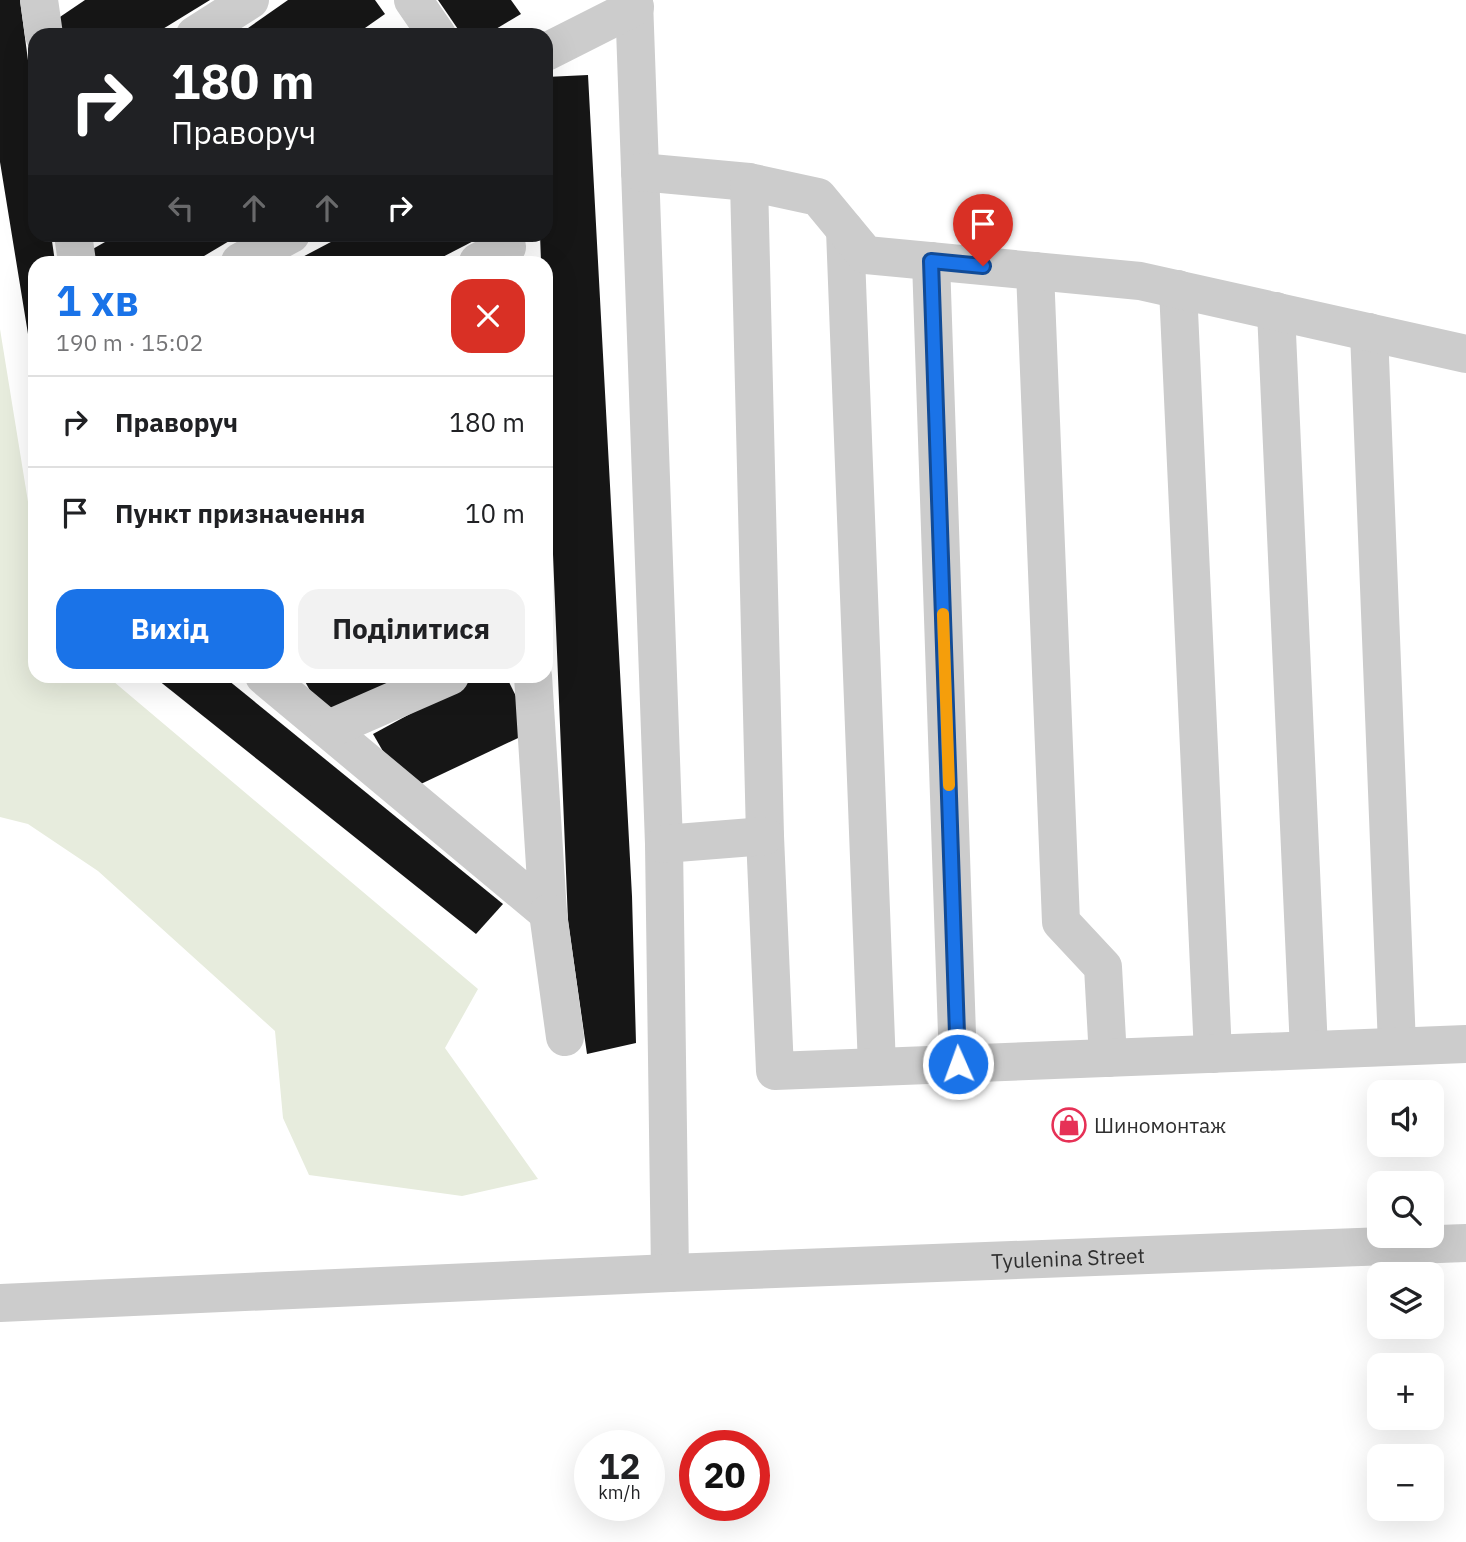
<!DOCTYPE html>
<html lang="uk">
<meta charset="utf-8">
<style>
:root{--surface:#fff;--page:#f2f2f2;--text:#202124;--muted:#757577;--line:#e0e0e0;--accent:#1a73e8}
body{margin:0;font-family:"IBM Plex Sans",sans-serif;background:var(--page);color:var(--text);height:100vh;display:flex;flex-direction:column;font-size:26px;white-space:nowrap}
*{box-sizing:border-box;margin:0}
p{font-size:23px;color:var(--muted)}
.icon{flex:none;width:38px;height:38px;fill:none;stroke:currentColor;stroke-width:2;stroke-linecap:round;stroke-linejoin:round}
.map{position:relative;flex:1;overflow:hidden}
.side{position:absolute;left:28px;top:256px;width:525px;height:427px;display:flex;flex-direction:column;background:var(--surface);border-radius:21px;box-shadow:0 7px 28px #0002}
.side>*{flex:none}
.top-card{position:absolute;left:28px;top:28px;width:525px;height:214px;border-radius:21px;box-shadow:0 7px 28px #0002;background:#202124;color:#fff;overflow:hidden}
.controls{position:absolute;left:1367px;top:1080px;display:grid;gap:14px}
.controls a{display:grid;place-items:center;width:77px;height:77px;border-radius:14px;background:var(--surface);box-shadow:0 7px 28px #0002;font-size:35px}
.speed{position:absolute;left:574px;top:1430px;display:flex;gap:14px;font-size:35px;font-weight:700;text-align:center}
.speed>*{display:grid;place-content:center;width:91px;height:91px;border-radius:50%;background:var(--surface);box-shadow:0 7px 28px #0002;line-height:1}
.speed small{font-size:18px;font-weight:400}
.speed .limit{border:10px solid #d22;background:#fff;color:#111}
.pin{position:absolute;display:grid;place-items:center;width:60px;height:60px;color:#fff;margin:-72px -30px;border-radius:50% 50% 50% 0;rotate:-45deg;box-shadow:0 0 7px #0007}
.pin .icon{rotate:45deg}
.me{position:absolute;width:77px;margin:-38px;rotate:358deg;stroke-linejoin:round;filter:drop-shadow(0 0 5px #0008)}
.turn{display:flex;align-items:center;gap:24px;height:147px;padding:0 28px;font-size:32px}
.turn .icon{width:91px;height:91px;stroke-width:2.5}
.turn b{display:block;font-size:49px;line-height:60px}
.lanes{display:flex;align-items:center;height:66px;padding:0 28px;background:#0003;justify-content:center;gap:35px;direction:ltr}
.lanes .off{opacity:.35}
.round{display:grid;place-items:center;flex:none;width:74px;height:74px;border-radius:21px;background:var(--page)}
.headline{display:flex;align-items:center;justify-content:space-between;height:119px;padding:0 28px}
h1{font-size:42px;font-weight:800;line-height:52px;color:var(--accent)}
.primary-button{display:flex;gap:14px;margin-top:auto;padding:14px 28px}
.primary-button a{flex:1;height:80px;border-radius:21px;background:var(--accent);color:#fff;font-size:28px;font-weight:800;line-height:80px;text-align:center}
.primary-button a+a{background:var(--page);color:var(--text)}
ul{padding:0;list-style:none}
li{display:flex;align-items:center;gap:21px;height:91px;padding:0 28px;border-top:2px solid var(--line)}
li div{flex:1}
li b{display:block;font-size:26px}
li em{font-style:normal}
.map>svg:first-child{display:block}
.green{fill:#e7ecdd}
.building{fill:#161616}
.lines{fill:none;stroke-linecap:round;stroke-linejoin:round}
.minor{stroke:#ccc;stroke-width:38}
.route-casing{stroke:#114b97;stroke-width:18}
.route{stroke:#1a73e8;stroke-width:12}
.slow{stroke:#f59e0b;stroke-width:12}
.labels{text-anchor:middle;dominant-baseline:central;stroke-width:7;stroke-linejoin:round;paint-order:stroke}
.poi-label{font-size:21px;fill:#2f2f2f;stroke:#fff;text-anchor:start}
.street-label{font-size:21px;fill:#2f2f2f;stroke:#fff}
</style>
<div class="map">
<svg width="1466" height="1542" viewBox="0 0 1466 1542">
<rect width="100%" height="100%" fill="#fff"/>
<!-- green -->
<polygon class="green" points="0,329 35,545 35,676 107,676 478,989 445,1048 538,1179 462,1196 309,1175 283,1118 275,1031 98,871 28,824 0,817"/>
<!-- building -->
<g class="building">
<polygon points="0,0 20,0 35,113 35,234 51,234 55,262 35,262 35,377 0,162"/>
<polygon points="85,0 210,0 153,35 60,35 51,23"/>
<polygon points="288,0 375,0 385,14 355,35 238,35"/>
<polygon points="438,0 511,0 521,14 486,35 462,35"/>
<polygon points="588,75 632,896 636,1043 587,1054 568,921 546,383 546,262 541,262 540,234 546,234 546,77"/>
<polygon points="119,234 241,234 194,262 89,262 84,254"/>
<polygon points="346,234 487,234 433,262 293,262"/>
<polygon points="153,676 223,676 503,904 476,934"/>
<polygon points="302,676 407,676 324,716"/>
<polygon points="480,676 506,676 533,731 406,791 373,734"/>
</g>
<g class="lines">
<!-- minor -->
<g class="minor">
<polyline points="39,0 44,35"/>
<polyline points="413,0 437,35"/>
<polyline points="634,0 664,844 670,1273"/>
<polyline points="195,35 250,0"/>
<polyline points="546,52 635,7"/>
<polyline points="640,172 749,182"/>
<polyline points="845,230 877,1067"/>
<polyline points="73,234 77,262"/>
<polyline points="931,261 958,1064"/>
<polyline points="240,262 291,234"/>
<polyline points="478,262 507,247"/>
<polyline points="1035,271 1061,922 1103,967 1108,1058"/>
<polyline points="1178,289 1213,1054"/>
<polyline points="1276,311 1309,1050"/>
<polyline points="1369,332 1397,1046"/>
<polyline points="1466,354 1140,281 866,255 818,197 749,182 765,836 775,1071 1466,1044"/>
<polyline points="264,676 548,913 533,676"/>
<polyline points="329,729 450,676"/>
<polyline points="664,844 765,836"/>
<polyline points="548,913 565,1037"/>
<path id="s1" d="M0,1303L670,1273L1466,1243"/>
</g>
</g>
<g class="lines">
<defs>
<polyline id="route" points="958,1064 931,261 983,266"/>
</defs>
<!-- route casing -->
<use href="#route" class="route-casing"/>
<!-- route -->
<use href="#route" class="route"/>
<!-- slow -->
<polyline class="slow" points="943,614 949,785"/>
</g>
<!-- icons -->
<defs>
<symbol id="shop-ring" viewBox="-11 -11 22 22"><circle r="9.5" fill="#fff" stroke="#e63156" stroke-width="1.5"/><path d="M-5-2.5h2.3a2.7 3.5 0 0 1 5.4 0H5L5.5 6h-11ZM-1.5-2.5h3a1.5 2.3 0 0 0-3 0Z" fill="#e63156"/></symbol>
</defs>
<g fill-rule="evenodd">
<use href="#shop-ring" x="1050" y="1106" width="38" height="38"/>
</g>
<g class="labels">
<!-- poi labels -->
<g class="poi-label">
<text x="1094" y="1125">Шиномонтаж</text>
</g>
<!-- street labels -->
<g class="street-label">
<text stroke="none"><textPath href="#s1" startOffset="1069">Tyulenina Street</textPath></text>
</g>
</g>
</svg>
<div class="controls">
<a><svg class="icon" aria-label="sound" viewBox="0 0 24 24"><path d="M4 9h4l5-4v14l-5-4H4zM17 9q2 3 0 6"/></svg></a>
<a><svg class="icon" aria-label="search" viewBox="0 0 24 24"><circle cx="10" cy="10" r="6"/><path d="M15 15l6 6"/></svg></a>
<a><svg class="icon" aria-label="layers" viewBox="0 0 24 24"><path d="M12 4l9 5-9 5-9-5zM3 14l9 5 9-5"/></svg></a>
<a>+</a>
<a>−</a>
</div>
<div class="speed"><div>12<small>km/h</small></div><div class="limit">20</div></div>
<div class="pin" style="left:983px;top:266px;background:#d93025"><svg class="icon" aria-label="arrive" viewBox="0 0 24 24"><path d="M6 21V4h12l-3 4 3 4H6"/></svg></div>
<svg class="me" style="left:958px;top:1064px" viewBox="-20 -20 40 40"><circle r="17" fill="#1a73e8" stroke="#fff" stroke-width="3"/><path d="M0-11L8 9 0 5-8 9z" fill="#fff"/></svg>
<div class="top-card">
<div class="turn"><svg class="icon" aria-label="right" viewBox="0 0 24 24"><path d="M7 20v-9h11M14 6l5 5-5 5"/></svg><div><b>180 m</b>Праворуч</div></div>
<div class="lanes"><svg class="icon off" aria-label="left" viewBox="0 0 24 24"><path d="M17 20v-9H6M10 6l-5 5 5 5"/></svg><svg class="icon off" aria-label="ahead" viewBox="0 0 24 24"><path d="M12 20V5M6 11l6-6 6 6"/></svg><svg class="icon off" aria-label="ahead" viewBox="0 0 24 24"><path d="M12 20V5M6 11l6-6 6 6"/></svg><svg class="icon" aria-label="right" viewBox="0 0 24 24"><path d="M7 20v-9h11M14 6l5 5-5 5"/></svg></div>
</div>
<section class="side">
<div class="headline"><div><h1>1 хв</h1><p>190 m · 15:02</p></div><a class="round" style="background:#d93025;color:#fff"><svg class="icon" aria-label="close" viewBox="0 0 24 24"><path d="M6 6l12 12M18 6L6 18"/></svg></a></div>
<ul>
<li><svg class="icon" aria-label="right" viewBox="0 0 24 24"><path d="M7 20v-9h11M14 6l5 5-5 5"/></svg><div><b>Праворуч</b></div><em>180 m</em></li>
<li><svg class="icon" aria-label="arrive" viewBox="0 0 24 24"><path d="M6 21V4h12l-3 4 3 4H6"/></svg><div><b>Пункт призначення</b></div><em>10 m</em></li>
</ul>
<div class="primary-button"><a>Вихід</a><a>Поділитися</a></div>
</section>
</div>
